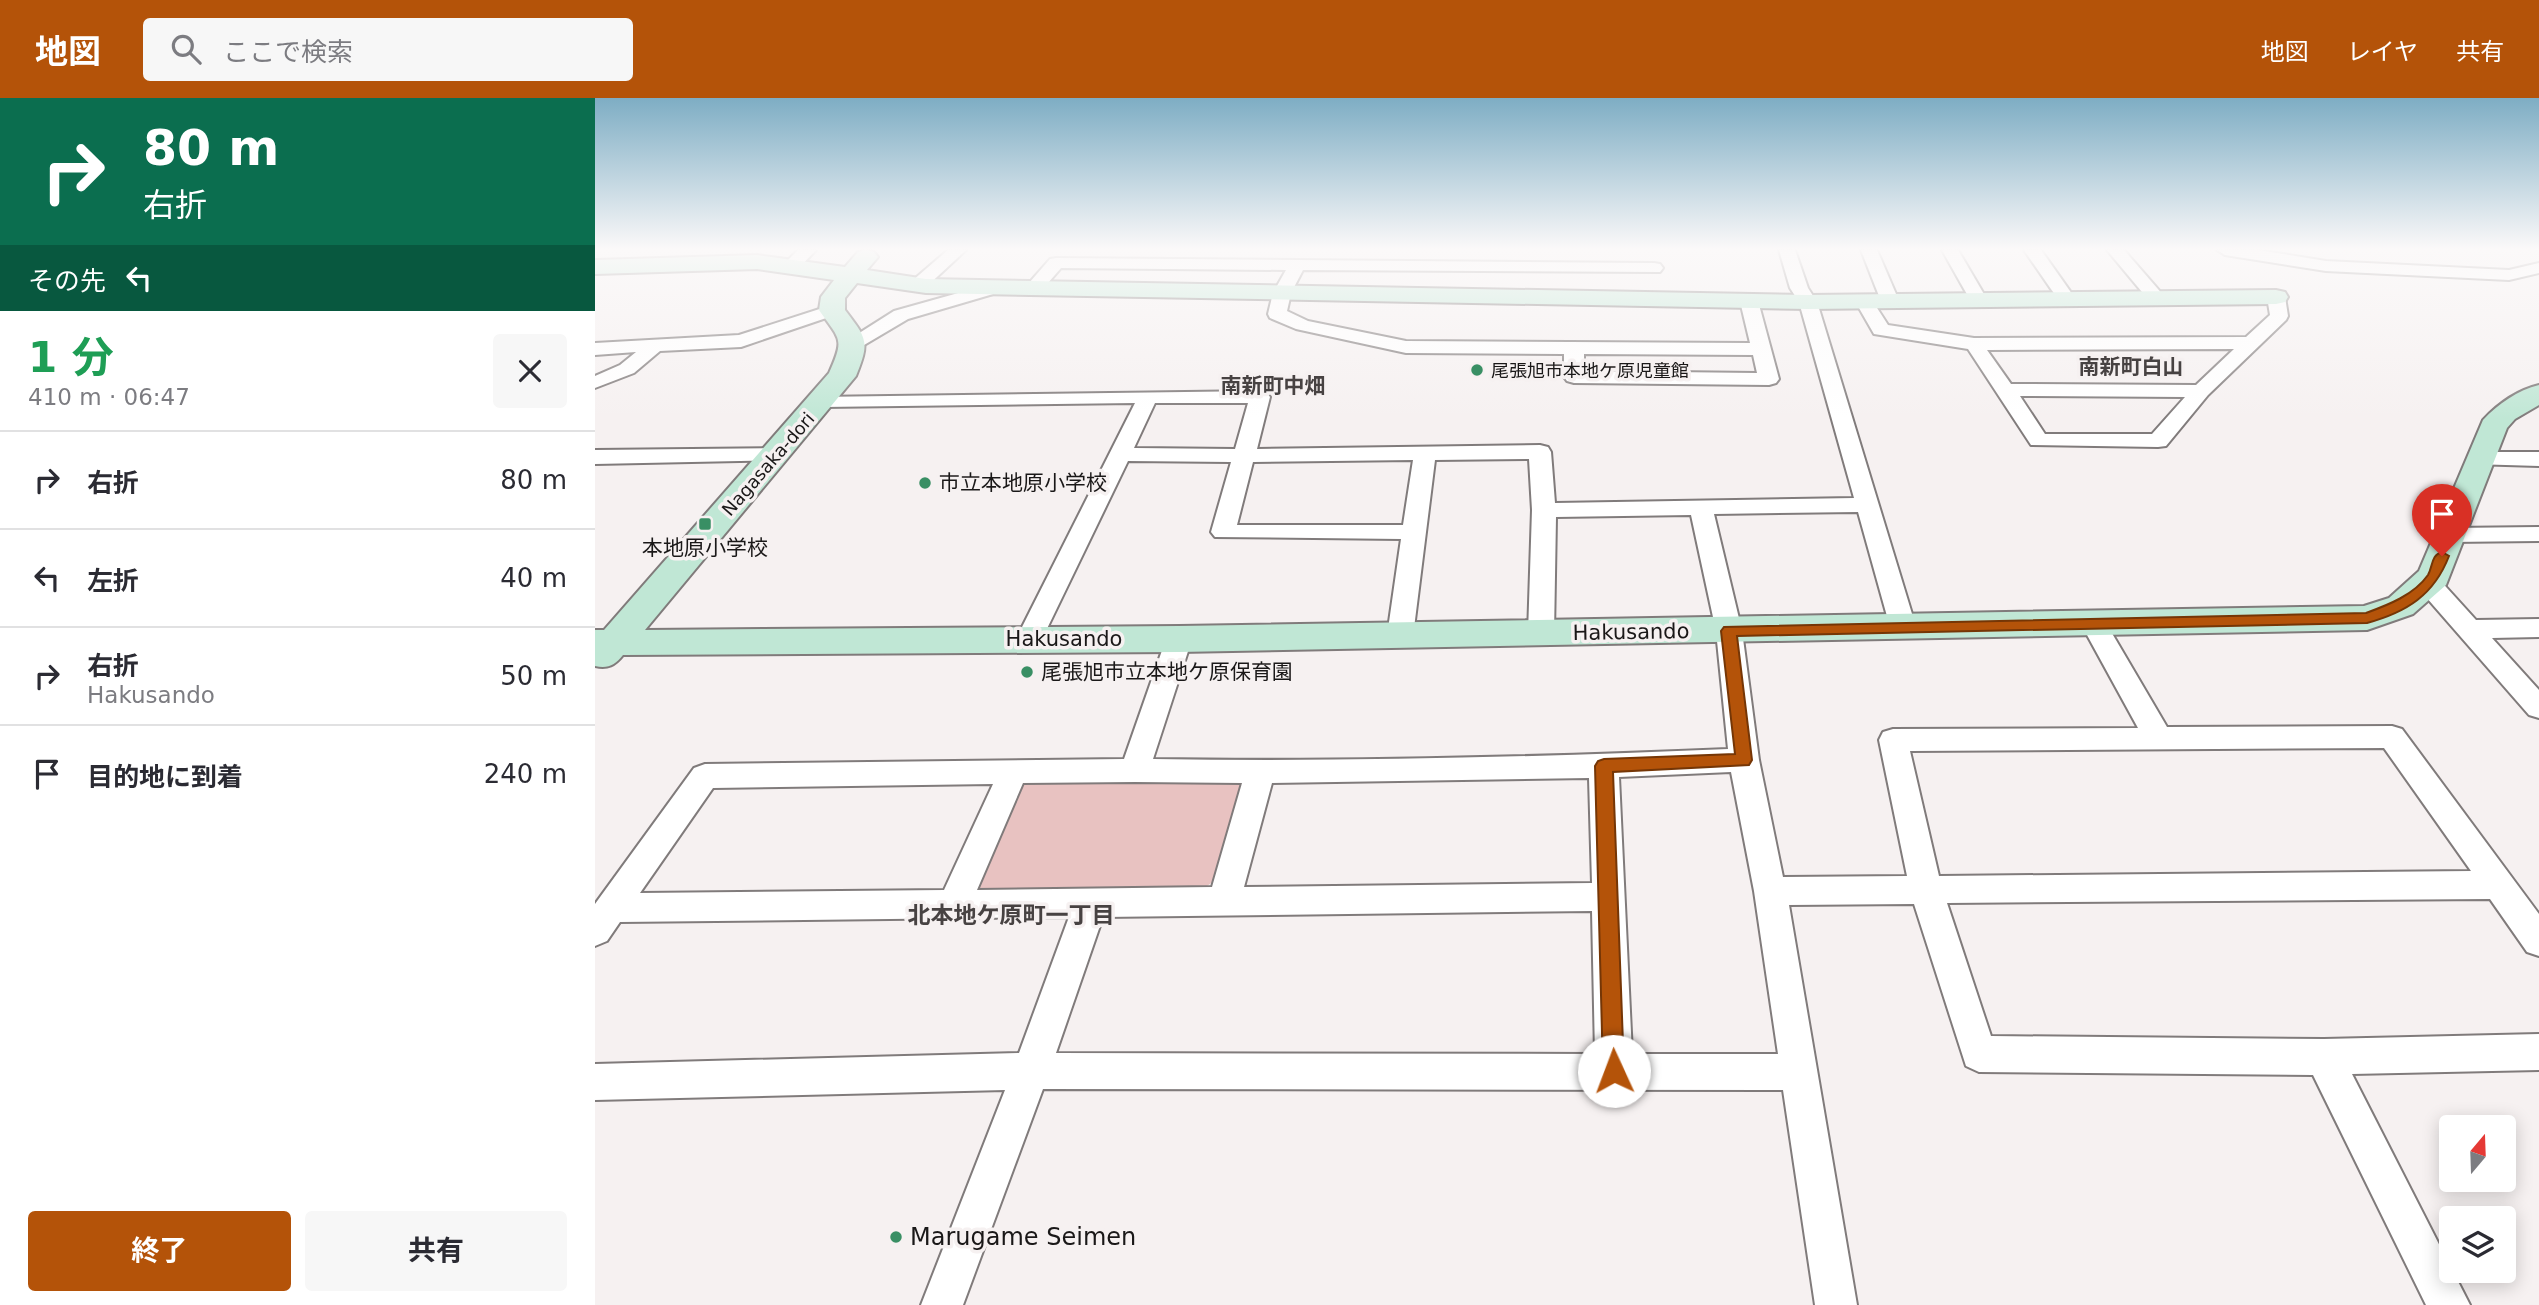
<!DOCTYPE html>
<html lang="ja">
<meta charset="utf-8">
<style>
:root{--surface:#fff;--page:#f7f7f7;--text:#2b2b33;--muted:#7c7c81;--line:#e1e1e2;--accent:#b45309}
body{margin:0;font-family:"DejaVu Sans","Noto Sans JP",sans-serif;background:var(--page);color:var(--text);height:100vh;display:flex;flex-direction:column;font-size:26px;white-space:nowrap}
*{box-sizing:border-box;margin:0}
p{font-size:23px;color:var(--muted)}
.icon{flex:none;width:38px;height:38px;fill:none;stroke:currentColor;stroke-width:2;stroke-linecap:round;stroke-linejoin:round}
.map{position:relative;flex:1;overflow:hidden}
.side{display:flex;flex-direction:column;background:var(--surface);width:595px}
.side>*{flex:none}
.guide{background:#0b6e4f;color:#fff;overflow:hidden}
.needle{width:46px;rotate:19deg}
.controls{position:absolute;left:1844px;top:1017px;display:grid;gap:14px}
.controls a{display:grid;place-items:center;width:77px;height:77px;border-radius:7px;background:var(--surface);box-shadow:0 4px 18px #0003;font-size:35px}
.pin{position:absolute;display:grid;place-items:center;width:60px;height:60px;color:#fff;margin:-72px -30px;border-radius:50% 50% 50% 0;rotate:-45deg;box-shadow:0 0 7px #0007}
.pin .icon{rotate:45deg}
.me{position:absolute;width:77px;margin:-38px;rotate:358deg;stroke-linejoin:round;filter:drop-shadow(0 0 5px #0008)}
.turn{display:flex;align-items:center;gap:24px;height:147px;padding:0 28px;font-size:32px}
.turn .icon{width:91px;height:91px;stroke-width:2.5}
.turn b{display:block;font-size:49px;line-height:60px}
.then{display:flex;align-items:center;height:66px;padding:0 28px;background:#0003;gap:14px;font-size:26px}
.round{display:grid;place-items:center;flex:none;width:74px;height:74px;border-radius:7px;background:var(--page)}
.overview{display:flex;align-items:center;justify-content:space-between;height:119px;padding:0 28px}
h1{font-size:42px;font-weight:700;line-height:52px;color:#1e9e55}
.primary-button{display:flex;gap:14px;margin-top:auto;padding:14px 28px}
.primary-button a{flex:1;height:80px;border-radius:7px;background:var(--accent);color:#fff;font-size:28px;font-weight:700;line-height:80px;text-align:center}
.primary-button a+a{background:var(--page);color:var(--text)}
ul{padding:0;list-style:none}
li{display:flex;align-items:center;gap:21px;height:98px;padding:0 28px;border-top:2px solid var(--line)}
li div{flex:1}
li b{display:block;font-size:26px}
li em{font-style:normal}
header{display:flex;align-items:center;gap:42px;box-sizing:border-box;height:98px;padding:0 35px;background:var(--accent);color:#fff}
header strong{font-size:33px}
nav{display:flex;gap:38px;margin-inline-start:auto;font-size:24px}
.search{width:490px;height:63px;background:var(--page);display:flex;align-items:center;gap:18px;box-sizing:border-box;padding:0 24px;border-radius:7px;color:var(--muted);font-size:26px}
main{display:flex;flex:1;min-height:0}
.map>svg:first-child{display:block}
.green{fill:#e8c2c1}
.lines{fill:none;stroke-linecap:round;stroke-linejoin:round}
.street-casing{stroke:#807b7b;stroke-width:4}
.secondary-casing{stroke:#807b7b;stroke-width:4}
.street{fill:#fff;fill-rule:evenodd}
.secondary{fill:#c0e7d5;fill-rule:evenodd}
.route{fill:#b45309;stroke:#753606;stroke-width:2}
.poi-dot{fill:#398f64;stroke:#f6f1f1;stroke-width:2.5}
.labels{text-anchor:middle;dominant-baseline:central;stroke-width:7;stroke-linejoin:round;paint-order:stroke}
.far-poi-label{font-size:18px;fill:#1a1818;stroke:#f6f1f1;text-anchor:start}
.far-street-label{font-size:18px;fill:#1a1818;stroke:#f6f1f1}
.far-quarter-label{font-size:21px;font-weight:bold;fill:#474242;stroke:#f6f1f1}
.poi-label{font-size:21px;fill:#1a1818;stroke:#f6f1f1;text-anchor:start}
.street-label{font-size:21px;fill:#1a1818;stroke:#f6f1f1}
.neighbourhood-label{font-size:23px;font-weight:bold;fill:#474242;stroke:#f6f1f1}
.near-poi-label{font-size:24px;fill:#1a1818;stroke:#f6f1f1;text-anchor:start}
</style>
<header>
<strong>地図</strong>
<div class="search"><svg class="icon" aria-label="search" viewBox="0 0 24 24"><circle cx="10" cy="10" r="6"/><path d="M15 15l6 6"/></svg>ここで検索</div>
<nav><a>地図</a><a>レイヤ</a><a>共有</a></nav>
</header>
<main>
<section class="side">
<div class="guide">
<div class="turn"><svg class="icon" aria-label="right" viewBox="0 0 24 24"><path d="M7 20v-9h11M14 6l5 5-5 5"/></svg><div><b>80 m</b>右折</div></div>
<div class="then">その先<svg class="icon" aria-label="left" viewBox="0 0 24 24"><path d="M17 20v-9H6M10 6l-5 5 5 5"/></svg></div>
</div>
<div class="overview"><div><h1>1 分</h1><p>410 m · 06:47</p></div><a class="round"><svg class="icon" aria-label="close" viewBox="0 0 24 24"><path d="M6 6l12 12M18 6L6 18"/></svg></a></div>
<ul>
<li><svg class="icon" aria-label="right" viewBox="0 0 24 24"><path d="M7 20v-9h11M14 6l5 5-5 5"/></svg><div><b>右折</b></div><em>80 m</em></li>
<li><svg class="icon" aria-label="left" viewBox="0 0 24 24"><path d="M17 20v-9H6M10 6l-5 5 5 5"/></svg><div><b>左折</b></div><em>40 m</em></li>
<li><svg class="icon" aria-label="right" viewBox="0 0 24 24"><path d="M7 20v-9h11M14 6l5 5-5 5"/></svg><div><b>右折</b><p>Hakusando</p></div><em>50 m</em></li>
<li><svg class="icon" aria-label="arrive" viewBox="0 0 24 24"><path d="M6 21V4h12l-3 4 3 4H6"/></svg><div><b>目的地に到着</b></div><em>240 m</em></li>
</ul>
<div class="primary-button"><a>終了</a><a>共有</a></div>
</section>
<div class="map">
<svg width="1944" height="1207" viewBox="0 0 1944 1207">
<rect width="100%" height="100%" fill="#f6f1f1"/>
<!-- green -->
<polygon class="green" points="651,681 625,779 612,788 377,793 424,685"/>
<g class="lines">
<defs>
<g id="street">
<polygon points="203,152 221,152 203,171 191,171 188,167"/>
<polygon points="353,152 371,152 329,191 317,191 314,187 317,183"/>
<path d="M1184,152H1200L1213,190L1222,204L1321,529L1317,535L1308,538L1299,535L1295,529L1263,414L1119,416L1147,533L1164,662L1188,779L1312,778L1284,642L1288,634L1298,631L1543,630L1486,526L1490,520L1499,517L1508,520L1572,629L1797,628L1807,631L1944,816V858L1932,854L1895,801L1352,805L1396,938L1729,941L1944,936V972L1757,976L1875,1207H1831L1718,977L1384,974L1371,968L1319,806L1194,807L1262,1207H1220L1188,992L448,991L368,1207H326L410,992L0,1002V966L424,955L474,819L25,824L12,843L0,848V806L99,670L110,666L529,661L571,541L575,535L584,532L593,535L597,541L558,661C750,664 942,659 1133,651L1121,533L1096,417L961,419L959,536L955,542L946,545L937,542L933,536L937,412L934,361L840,362L818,538L814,544L805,547L796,544L792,538L806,441L620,439L616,434L636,364L533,363L447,541L443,547L434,550L425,547L421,541L540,305L228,309L221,307L218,303L221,299L665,293L672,295L675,299L662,351L945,347L953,349L956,354L960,405L1259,400L1204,204L1195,190ZM560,305H653L640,351L539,350ZM818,362L808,427H642L658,364ZM1789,650L1876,773L1344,778L1315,653ZM1136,674L1159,793L1183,956H1037L1024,679ZM994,680L997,785L649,789L677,685ZM540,684L647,685L617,789L382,792L428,685ZM398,686L349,792L45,795L118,690ZM997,813L1000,956L461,955L508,819Z"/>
<polygon points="1266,152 1282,152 1304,203 1301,207 1295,208 1286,203"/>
<polygon points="1347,152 1363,152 1393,203 1390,207 1378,207"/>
<polygon points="1429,152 1446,152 1482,203 1479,207 1467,207"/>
<polygon points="1512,152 1529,152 1569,198 1572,202 1569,206 1557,206"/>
<polygon points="1622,152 1663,152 1731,163 1914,172 1944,165 1944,175 1914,182 1731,173 1630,157"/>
<path d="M461,160L1059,165L1065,166L1068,170L1065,174L708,172L696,195L692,213L713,223L811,243L1155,245L1145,203L1154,198L1163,203L1184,281L1181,285L1174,287L979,285L972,283L969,279V256L811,255L701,231L675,220L673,216L678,195L691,172L466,170L446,193H434L431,189L434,185L455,161ZM989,256L1158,257L1162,275L989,273Z"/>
<polygon points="399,185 405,186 408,190 405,194 313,221 264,250 250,250 247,246 299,213"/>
<path d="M1681,194L1690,199L1693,218L1691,222L1613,297L1571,348L1563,349L1436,347L1373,251L1279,236L1260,203L1269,198L1275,199L1293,227L1379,240L1651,239L1675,217L1672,199ZM1639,251L1601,287L1416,286L1392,252ZM1425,298L1590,299L1557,336H1450Z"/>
<polygon points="237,207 246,212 243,216 146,249 65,253 39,275 0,290 0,278 25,267 41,254 0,257 0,245 144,237"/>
<polygon points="181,350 189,352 192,357 189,362 0,366 0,352"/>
<polygon points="1885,354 1944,354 1944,368 1877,366 1874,361 1877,356"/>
<polygon points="1944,429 1944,443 1855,444 1847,442 1843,437 1847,432 1855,430"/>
<polygon points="1833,477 1842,479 1881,522 1944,521 1944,539 1897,540 1944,592 1944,620 1934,617 1824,491 1820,485 1824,479"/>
</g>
<path id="secondary" d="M271,152L279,154L283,159L272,172L331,181L1213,197L1681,192L1690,194L1693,199L1690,204L1681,206L1213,211L331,195L262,185L250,200V212C272,241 275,243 261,278L50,532L584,528L1769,508L1794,500L1824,473L1888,322C1903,306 1923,292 1944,287V307L1920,321L1912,330L1851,487L1818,516L1772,532L584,554L28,557C20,567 13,571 0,568V532H9L234,275C250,240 245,242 224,212L226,199L239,182L162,171L0,176V162L162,157L250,169L263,154Z"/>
</defs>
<!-- street casing -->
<use href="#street" class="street-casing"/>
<!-- secondary casing -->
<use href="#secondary" class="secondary-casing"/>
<!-- street -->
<use href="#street" class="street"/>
<!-- secondary -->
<use href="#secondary" class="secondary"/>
</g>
<!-- sky -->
<linearGradient id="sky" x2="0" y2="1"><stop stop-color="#7eadc4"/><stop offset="0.47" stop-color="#fbf9f9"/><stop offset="1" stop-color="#fbf9f9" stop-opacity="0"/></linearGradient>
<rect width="1944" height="321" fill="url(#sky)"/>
<!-- route -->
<path class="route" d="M1847,454L1854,458C1839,497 1812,514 1772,525L1142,538L1157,662L1154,667L1018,674L1029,973L1026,980L1019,983L1011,980L1008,973L1000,668L1003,663L1009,661L1140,656L1126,533L1129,529L1771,515C1793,507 1819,497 1833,477C1838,468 1836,457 1847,454Z"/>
<!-- markers -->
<g class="poi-dot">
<circle cx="882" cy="272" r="7"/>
<circle cx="330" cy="385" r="7"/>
<rect x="103" y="419" width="14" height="14" rx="3.5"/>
<circle cx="432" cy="574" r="7"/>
<circle cx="301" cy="1139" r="7"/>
</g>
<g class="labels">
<!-- far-poi labels -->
<g class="far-poi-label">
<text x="896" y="272">尾張旭市本地ケ原児童館</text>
</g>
<!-- far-street labels -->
<g class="far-street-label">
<text transform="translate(173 366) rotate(-49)">Nagasaka-dori</text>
</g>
<!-- far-quarter labels -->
<g class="far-quarter-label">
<text x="1536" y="269">南新町白山</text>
<text x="678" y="288">南新町中畑</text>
</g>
<!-- poi labels -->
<g class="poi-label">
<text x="344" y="385">市立本地原小学校</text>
<text x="110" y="450" text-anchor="middle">本地原小学校</text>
<text x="446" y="574">尾張旭市立本地ケ原保育園</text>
</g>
<!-- street labels -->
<g class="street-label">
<text transform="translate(1036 534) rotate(-1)">Hakusando</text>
<text x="469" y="541">Hakusando</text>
</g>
<!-- neighbourhood labels -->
<g class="neighbourhood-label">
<text x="416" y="817">北本地ケ原町一丁目</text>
</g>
<!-- near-poi labels -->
<g class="near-poi-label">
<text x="315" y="1139">Marugame Seimen</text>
</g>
</g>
</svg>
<div class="controls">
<a><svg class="needle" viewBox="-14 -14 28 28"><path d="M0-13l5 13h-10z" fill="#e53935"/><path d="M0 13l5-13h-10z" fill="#7c7c81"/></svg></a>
<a><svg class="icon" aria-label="layers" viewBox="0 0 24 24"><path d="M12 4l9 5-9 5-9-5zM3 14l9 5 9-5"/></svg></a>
</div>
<div class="pin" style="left:1847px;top:458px;background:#d93025"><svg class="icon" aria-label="arrive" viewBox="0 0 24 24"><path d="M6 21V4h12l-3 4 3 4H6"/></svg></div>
<svg class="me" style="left:1019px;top:973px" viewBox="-20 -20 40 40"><circle r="19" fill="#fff"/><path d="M0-13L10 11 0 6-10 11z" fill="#b45309"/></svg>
</div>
</main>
